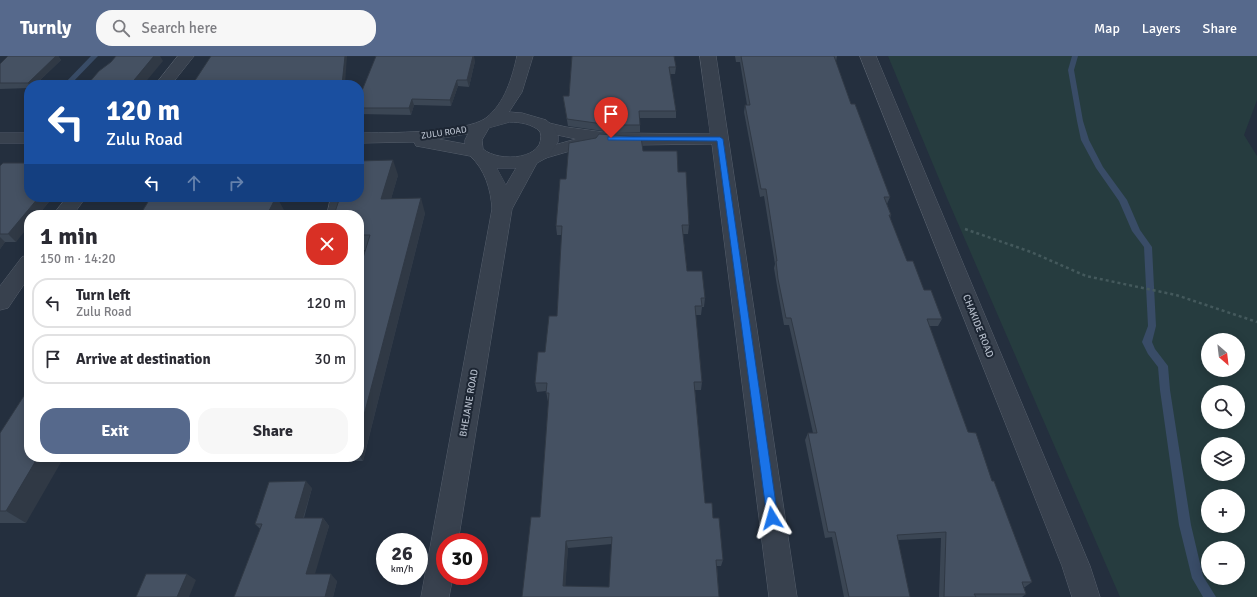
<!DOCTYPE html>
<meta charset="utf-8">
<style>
:root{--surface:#fff;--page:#f7f7f7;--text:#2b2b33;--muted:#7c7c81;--line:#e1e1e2;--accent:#56698c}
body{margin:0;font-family:Signika,sans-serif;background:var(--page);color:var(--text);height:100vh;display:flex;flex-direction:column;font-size:15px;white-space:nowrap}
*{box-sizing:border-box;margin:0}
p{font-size:13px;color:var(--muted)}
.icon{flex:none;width:22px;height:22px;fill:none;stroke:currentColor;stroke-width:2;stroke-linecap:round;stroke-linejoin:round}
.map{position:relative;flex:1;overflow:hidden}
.sheet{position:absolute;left:24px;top:154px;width:340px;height:252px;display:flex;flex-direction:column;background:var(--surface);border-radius:16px;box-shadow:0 2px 10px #0003}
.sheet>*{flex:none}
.hud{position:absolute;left:24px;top:24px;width:340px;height:122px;border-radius:16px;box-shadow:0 2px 10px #0003;background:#1a4fa0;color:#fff;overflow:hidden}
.needle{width:26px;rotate:152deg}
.controls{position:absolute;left:1201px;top:277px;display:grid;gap:8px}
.controls a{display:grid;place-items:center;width:44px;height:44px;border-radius:50%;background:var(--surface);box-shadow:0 2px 10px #0003;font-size:20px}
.speed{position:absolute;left:376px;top:477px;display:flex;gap:8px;font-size:20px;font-weight:700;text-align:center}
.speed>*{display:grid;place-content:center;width:52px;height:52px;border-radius:50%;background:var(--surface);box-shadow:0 2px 10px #0003;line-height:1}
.speed small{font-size:10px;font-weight:400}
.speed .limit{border:6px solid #d22;background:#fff;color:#111}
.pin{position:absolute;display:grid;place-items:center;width:34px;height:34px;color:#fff;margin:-41px -17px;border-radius:50% 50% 50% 0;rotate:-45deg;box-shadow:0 0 4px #0007}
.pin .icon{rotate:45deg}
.me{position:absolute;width:44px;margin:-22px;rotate:352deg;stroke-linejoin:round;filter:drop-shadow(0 0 3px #0008)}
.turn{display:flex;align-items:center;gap:14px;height:84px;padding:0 16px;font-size:18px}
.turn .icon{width:52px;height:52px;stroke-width:2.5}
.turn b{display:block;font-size:28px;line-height:34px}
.lanes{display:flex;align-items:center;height:38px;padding:0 16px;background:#0003;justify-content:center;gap:20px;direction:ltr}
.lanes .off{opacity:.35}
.round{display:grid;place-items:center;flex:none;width:42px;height:42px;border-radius:16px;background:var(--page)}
.overview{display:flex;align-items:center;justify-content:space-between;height:68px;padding:0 16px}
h1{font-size:24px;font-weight:700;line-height:30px}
.primary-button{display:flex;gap:8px;margin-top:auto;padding:8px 16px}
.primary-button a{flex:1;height:46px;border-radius:16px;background:var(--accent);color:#fff;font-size:16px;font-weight:700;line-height:46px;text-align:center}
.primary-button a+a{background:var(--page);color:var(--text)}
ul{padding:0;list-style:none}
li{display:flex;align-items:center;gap:12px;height:50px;margin:0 8px 6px;padding:0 8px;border:2px solid var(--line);border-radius:16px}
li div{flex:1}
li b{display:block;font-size:15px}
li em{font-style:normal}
header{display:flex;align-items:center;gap:24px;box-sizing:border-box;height:56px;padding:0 20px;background:var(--accent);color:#fff}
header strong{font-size:19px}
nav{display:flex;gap:22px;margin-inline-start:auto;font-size:14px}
.search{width:280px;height:36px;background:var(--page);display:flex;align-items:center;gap:10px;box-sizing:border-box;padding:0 14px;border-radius:16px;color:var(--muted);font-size:15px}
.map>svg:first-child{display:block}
.green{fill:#263c3f;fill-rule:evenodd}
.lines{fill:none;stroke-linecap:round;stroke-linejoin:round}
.stream{fill:#394c67;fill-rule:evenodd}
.service-casing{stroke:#565f6c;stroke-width:1}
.minor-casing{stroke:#565f6c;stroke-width:1}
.tertiary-casing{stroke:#565f6c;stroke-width:1}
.path{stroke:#44595c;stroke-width:2.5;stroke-dasharray:3 3;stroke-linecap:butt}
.service{fill:#38414e;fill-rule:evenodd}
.minor{fill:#38414e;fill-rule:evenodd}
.tertiary{fill:#38414e;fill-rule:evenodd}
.wall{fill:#3b4654;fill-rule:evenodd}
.shaded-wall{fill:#303945}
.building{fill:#455162;stroke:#303945;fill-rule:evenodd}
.route{fill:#1a73e8;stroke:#114b97}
.labels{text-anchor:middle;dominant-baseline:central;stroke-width:4;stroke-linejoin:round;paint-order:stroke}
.far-street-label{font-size:9px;fill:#b4bcc9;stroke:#1d2633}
.street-label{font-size:10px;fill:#b4bcc9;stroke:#1d2633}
</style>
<header>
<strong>Turnly</strong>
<div class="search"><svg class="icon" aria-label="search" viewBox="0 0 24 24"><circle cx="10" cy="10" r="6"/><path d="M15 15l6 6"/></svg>Search here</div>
<nav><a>Map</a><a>Layers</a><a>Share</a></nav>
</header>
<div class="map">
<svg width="1257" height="541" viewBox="0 0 1257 541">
<rect width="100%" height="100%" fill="#242f3e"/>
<!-- green -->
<path class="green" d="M888,0H1257V44L1244,79L1257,100V541H1120L947,142ZM1208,284H1238V314H1208ZM1208,336H1238V366H1208ZM1208,388H1238V418H1208ZM1208,440H1238V470H1208ZM1208,492H1238V522H1208Z"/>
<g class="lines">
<!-- stream -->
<g class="stream">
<polygon points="91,0 98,0 70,29 63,29"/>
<polygon points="1072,0 1078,0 1074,14 1083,65 1089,84 1103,111 1127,144 1140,174 1152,191 1156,270 1152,286 1155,293 1168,310 1170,334 1191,469 1203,520 1216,541 1203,541 1192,522 1179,469 1160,334 1158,311 1148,298 1142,286 1148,270 1144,191 1132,175 1119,145 1096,112 1081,84 1077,65 1068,14"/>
<polygon points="29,60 29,66 24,66 24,64"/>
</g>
<defs>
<polygon id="service" points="331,141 341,141 337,159 327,159"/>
<g id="minor">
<polygon points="178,0 194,0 171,29 155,29"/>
<polygon points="700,0 716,0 797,541 769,541 712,88 632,89 598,86 596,90 570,95 539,104 533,103 530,99 533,95 576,83 539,75 537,71 539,67 545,66 566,71 610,77 710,78"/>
<polygon points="860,0 876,0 1090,510 1100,541 1072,541 1062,510"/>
<polygon points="67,141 86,141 73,159 53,159"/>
<polygon points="29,199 29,221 8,252 0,254 0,230 22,201"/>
</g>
<g id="tertiary">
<path d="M517,0H533L522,36L509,56L522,57L546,64L554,71L558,80V86L548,101L537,107L512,153L458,486H445V520H453L449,541H421L492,153C491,134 485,113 470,100L422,91L416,90L414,86L359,87V77C385,77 466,77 486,62C505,47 512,22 517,0ZM510,66C521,66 531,68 540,75C548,104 499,107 483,93L482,84L489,72ZM468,78L465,84V88L438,83ZM497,112H516L506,129Z"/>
<rect x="0" y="77" width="29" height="10"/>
</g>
</defs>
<!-- service casing -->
<use href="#service" class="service-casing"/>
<!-- minor casing -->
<use href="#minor" class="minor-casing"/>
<!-- tertiary casing -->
<use href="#tertiary" class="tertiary-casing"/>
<!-- path -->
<polyline class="path" points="965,173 1031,196 1086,220 1176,239 1257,266"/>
<!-- service -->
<use href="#service" class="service"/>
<!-- minor -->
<use href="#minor" class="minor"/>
<!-- tertiary -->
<use href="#tertiary" class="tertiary"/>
</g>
<!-- wall -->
<g class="wall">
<polygon points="8,0 58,0 61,4 35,29 29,29 29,32 0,33 0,8"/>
<polygon points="572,0 676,11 675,18 670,18 676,55 676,62 640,62 640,76 610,76 568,70 563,40 569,40"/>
<polygon points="735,0 837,0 836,6 851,48 890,141 887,148 891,159 890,162 907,205 924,234 942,263 938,270 929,270 968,376 992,425 1032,526 1025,531 1024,531 1026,538 1022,541 939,541 941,482 898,484 910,541 844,541 832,481 825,482 805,384 808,377 813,377 789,269 784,269 777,230 774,212 775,208 764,140 760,141 744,56 745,49 747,49 740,6 736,6"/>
<polygon points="475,5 469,31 458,30 451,50 414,49 411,59 359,58 359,42"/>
<path d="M643,95L689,169L688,178H683L687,215L705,242L704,251H702L701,259H695L702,326L701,334H695L705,447L713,462L723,504L721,510H717L719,541H522L540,461L549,346H548L546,335L537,336L535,327L557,260L562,179H557L556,170L566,123ZM612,488L609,531L565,530L568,492Z"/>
<polygon points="0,110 29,141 53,141 38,159 29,159 16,186 5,186 0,193"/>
<polygon points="398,119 391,143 425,157 363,405 318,405 315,401 359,401 359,215 366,194 359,194 359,159"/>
<polygon points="0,377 26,467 0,467"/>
<polygon points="119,401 172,401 170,406 125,406"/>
<polygon points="312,432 304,462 323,462 329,470 314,518 337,525 333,541 255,468"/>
</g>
<!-- shaded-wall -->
<g class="shaded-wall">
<polygon points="56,0 58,0 61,4 35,29 29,29 28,27"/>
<polygon points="154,0 160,0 163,5 143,29 130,29"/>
<polygon points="345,0 347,0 345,29 342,29"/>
<polygon points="473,0 474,0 475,5 469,31 467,24"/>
<polygon points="457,24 458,30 451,50 450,44"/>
<polygon points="412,43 414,49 411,59 409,52"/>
<polygon points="393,104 398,119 387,157 381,143"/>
<polygon points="39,141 53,141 38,159 29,159 29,170 16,186 8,178"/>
<polygon points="276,141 277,141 285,156 283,159 267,159"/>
<polygon points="421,142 425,157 363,405 359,399 359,378"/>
<polygon points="0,181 5,186 0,193"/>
<polygon points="38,401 64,401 26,467 6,455"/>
<polygon points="164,401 172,401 170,406"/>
<polygon points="306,425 312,432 301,469 295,462"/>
<polygon points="323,462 329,470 313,525 306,518"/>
<polygon points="566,485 568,492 565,537 563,530"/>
<polygon points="187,518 196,524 189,541 177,541"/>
<polygon points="331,518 337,525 333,541 325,541"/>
</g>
<!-- building -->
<g class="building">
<polygon points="8,0 56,0 28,27 0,27 0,8"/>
<polygon points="116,0 154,0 130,29 87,29 99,15 111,6"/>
<polygon points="211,0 345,0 342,29 192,29"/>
<polygon points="376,0 473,0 467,24 457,24 450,44 412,43 409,52 359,52 359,42"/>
<polygon points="572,0 674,0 676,11 669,11 676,55 639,55 640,69 610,69 567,63 563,40 569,40"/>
<polygon points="741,0 834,0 851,48 855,48 890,141 884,141 891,159 889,159 907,205 913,205 924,234 931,234 942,263 927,263 968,376 976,377 992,425 994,425 1032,526 1022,526 1026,538 974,538 976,541 944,541 946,476 897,479 910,541 849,541 835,476 828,476 808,377 817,377 791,262 786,262 778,223 776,205 777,205 766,133 761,133 745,49 750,49"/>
<path d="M599,78L641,81L643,95H677L678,116H686L689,169H682L687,215H702L705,242H701L702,250H695L702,326H694L705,447H712L713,462H719L723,504H716L719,541H522L531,461H540L549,337H546L547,327H535L538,296H545L549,260H557L562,170H556L560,123H566L569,87L596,82ZM612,481L609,531L563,530L566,485Z"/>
<polygon points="393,104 381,143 421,142 359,378 359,215 370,179 359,179 359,159 334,159 340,141 359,141 359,105"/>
<polygon points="3,107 29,107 29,141 39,141 8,178 0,178 0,110"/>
<polygon points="151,141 276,141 267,159 140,159"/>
<polygon points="29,332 29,401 38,401 6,455 0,455 0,377"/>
<polygon points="306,425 295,462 323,462 306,518 331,518 325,541 234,541 262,468 255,468 269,426"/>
<polygon points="146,518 187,518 177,541 136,541"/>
</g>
<!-- route -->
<polygon class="route" points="608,81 720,81 723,83 778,462 776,466 772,467 768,466 767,462 717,85 611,84 608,84"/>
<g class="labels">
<!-- far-street labels -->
<g class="far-street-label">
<text transform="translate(444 77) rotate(-8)">ZULU ROAD</text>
</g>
<!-- street labels -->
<g class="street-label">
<text transform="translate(978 270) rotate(68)">CHAKIDE ROAD</text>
<text transform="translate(469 347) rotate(-80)">BHEJANE ROAD</text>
</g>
</g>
</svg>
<div class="controls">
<a><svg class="needle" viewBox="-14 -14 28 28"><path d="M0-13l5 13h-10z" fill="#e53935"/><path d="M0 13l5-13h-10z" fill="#7c7c81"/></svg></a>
<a><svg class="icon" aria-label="search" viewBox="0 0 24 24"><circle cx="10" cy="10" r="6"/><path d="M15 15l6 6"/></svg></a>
<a><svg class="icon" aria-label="layers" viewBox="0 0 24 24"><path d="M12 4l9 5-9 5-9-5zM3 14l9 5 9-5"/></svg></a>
<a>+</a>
<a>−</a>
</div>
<div class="speed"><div>26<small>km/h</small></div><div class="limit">30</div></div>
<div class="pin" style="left:611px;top:82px;background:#d93025"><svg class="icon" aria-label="arrive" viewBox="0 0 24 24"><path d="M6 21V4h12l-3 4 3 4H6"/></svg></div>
<svg class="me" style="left:772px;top:462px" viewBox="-20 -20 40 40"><path d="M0-17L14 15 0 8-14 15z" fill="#1a73e8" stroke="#fff" stroke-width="4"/></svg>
<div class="hud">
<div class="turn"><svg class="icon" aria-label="left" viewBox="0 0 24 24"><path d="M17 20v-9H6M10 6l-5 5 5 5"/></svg><div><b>120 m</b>Zulu Road</div></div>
<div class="lanes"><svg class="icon" aria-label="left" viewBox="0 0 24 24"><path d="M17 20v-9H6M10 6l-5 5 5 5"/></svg><svg class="icon off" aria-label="ahead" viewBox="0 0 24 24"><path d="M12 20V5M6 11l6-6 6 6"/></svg><svg class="icon off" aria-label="right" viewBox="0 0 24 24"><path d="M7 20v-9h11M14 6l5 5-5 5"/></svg></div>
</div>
<section class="sheet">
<div class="overview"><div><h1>1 min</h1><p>150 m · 14:20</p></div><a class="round" style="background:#d93025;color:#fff"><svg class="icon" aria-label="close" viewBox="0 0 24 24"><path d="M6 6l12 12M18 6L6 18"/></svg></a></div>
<ul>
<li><svg class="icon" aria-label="left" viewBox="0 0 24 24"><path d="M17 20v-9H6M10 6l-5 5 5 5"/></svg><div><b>Turn left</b><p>Zulu Road</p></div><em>120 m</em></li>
<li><svg class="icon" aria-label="arrive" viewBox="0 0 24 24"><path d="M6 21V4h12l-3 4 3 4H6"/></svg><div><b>Arrive at destination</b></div><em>30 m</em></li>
</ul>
<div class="primary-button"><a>Exit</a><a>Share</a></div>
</section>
</div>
